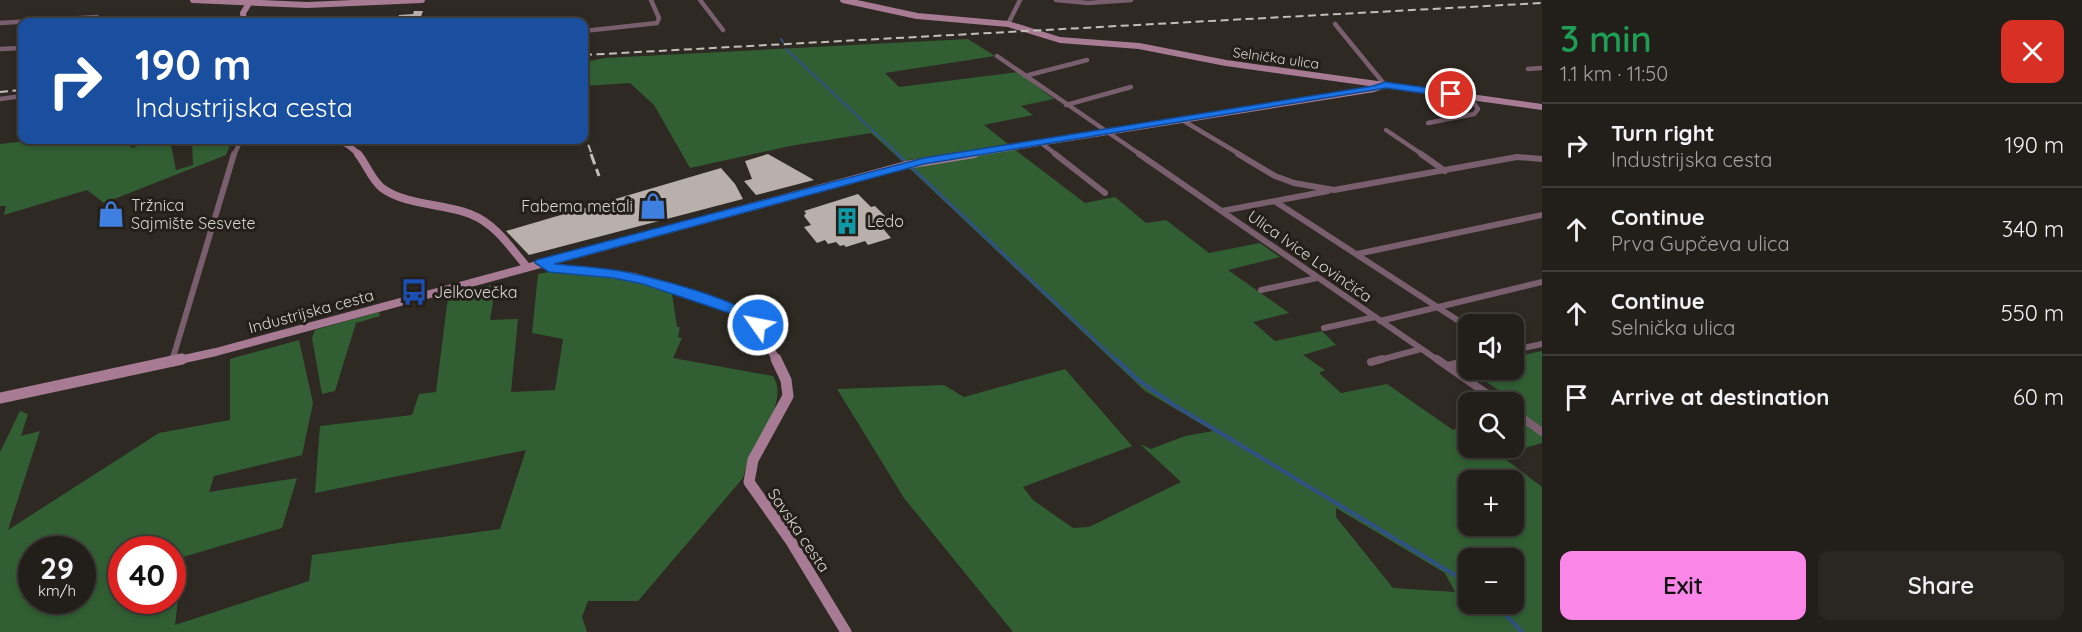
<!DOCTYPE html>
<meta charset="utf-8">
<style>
:root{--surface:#221f1a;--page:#2a2723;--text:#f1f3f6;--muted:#a2a2a2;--line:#3f3d39;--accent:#fa87e7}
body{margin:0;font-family:Quicksand,sans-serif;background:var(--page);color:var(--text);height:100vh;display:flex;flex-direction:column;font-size:22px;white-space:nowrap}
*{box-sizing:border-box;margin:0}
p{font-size:20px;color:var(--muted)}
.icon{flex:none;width:33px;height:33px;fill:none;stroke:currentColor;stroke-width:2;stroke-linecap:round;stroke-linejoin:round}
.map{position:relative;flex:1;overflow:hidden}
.drawer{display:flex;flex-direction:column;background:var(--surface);width:540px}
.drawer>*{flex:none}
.top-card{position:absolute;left:18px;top:18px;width:570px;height:126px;border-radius:12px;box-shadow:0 3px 9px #0003,0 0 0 2px var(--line);background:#1a4fa0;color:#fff;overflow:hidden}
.controls{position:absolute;left:1458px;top:314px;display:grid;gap:12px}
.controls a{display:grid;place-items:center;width:66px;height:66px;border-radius:12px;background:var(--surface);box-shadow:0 3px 9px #0003,0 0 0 2px var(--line);font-size:30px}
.speed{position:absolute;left:18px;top:536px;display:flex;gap:12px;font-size:30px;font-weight:700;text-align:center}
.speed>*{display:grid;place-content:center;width:78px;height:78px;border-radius:50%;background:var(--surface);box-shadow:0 3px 9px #0003,0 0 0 2px var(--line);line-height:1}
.speed small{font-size:15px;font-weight:400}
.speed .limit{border:9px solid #d22;background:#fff;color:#111}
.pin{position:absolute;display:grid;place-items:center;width:51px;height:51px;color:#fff;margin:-26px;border:3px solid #fff;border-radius:50%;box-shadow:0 2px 6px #0007}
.me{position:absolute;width:66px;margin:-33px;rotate:303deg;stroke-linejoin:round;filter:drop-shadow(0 0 4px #0008)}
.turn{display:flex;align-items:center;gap:21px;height:126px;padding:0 18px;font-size:27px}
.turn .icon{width:78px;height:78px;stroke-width:2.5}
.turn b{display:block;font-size:42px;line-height:51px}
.round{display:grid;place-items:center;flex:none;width:63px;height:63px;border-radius:12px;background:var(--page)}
.summary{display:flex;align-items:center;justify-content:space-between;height:102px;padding:0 18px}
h1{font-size:36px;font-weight:600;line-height:45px;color:#1e9e55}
.cta{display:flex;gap:12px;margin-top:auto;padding:12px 18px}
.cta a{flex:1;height:69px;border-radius:12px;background:var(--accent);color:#111;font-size:24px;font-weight:600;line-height:69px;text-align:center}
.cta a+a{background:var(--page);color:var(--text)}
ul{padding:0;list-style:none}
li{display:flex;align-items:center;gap:18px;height:84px;padding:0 18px;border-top:2px solid var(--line)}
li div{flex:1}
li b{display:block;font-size:22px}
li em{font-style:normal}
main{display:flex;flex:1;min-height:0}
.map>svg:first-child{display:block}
.green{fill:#315f33;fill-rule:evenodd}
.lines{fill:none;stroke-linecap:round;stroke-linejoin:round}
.stream-far2{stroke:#305183;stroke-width:2}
.stream-far1{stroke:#305183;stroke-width:3}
.stream{stroke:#305183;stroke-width:4}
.building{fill:#b9afab}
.street-far2{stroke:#795e6d;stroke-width:4.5}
.street-far1{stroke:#795e6d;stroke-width:6}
.street{stroke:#795e6d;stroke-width:8}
.secondary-far2{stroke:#a67b93;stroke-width:6}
.secondary-far1{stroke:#a67b93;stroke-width:8}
.secondary{stroke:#a67b93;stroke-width:11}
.rail-far1{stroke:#c2beba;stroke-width:2;stroke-dasharray:8 4.5;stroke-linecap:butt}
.rail{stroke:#c2beba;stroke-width:3;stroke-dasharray:11 5;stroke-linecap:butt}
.route{fill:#1a73e8;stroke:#114b97;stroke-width:1.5}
.labels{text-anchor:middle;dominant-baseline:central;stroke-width:6;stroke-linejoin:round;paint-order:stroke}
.far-street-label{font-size:14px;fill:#d7d4d0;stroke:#241f19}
.poi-label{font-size:16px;fill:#d7d4d0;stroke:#241f19;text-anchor:start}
.street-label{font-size:16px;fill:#d7d4d0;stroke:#241f19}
</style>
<main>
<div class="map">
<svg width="1542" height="632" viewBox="0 0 1542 632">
<rect width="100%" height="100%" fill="#2e2923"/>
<!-- green -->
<g class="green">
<polygon points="968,39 995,56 885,73 899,87 1018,72 1054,99 1021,106 1033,115 984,125 1008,144 902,161 871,133 790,146 690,168 654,105 630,83 584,86 584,62 605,58"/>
<polygon points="35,140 55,140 54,144 68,140 127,140 127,143 132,148 148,142 149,140 170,140 176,170 193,165 192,140 232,140 226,155 104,203 87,190 4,215 6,206 0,206 0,144"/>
<path d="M1014,149L1085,203L1115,197L1146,223L1166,220L1209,253L1260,243L1280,257L1228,270L1289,313L1253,322L1275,341L1322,331L1336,345L1303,355L1325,370L1319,373L1341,393L1387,384L1453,430L1468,424V447H1514V415L1542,435V443L1500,455L1542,487V632H1013L904,498L837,389L944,385L964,397L1065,369L1132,446L1023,487L1033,500L1073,528L1089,527L1181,482L1140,444L1151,449L1185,436L1213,431L1145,391L908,167ZM1468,480H1514V525H1468ZM1336,508L1445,573L1455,592L1393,588L1336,517ZM1468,558H1514V603H1468Z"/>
<path d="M555,271L633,280L672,294L677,327H680L678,337L682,338L673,358L773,376C791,404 750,446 743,478L638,601H588L582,617L587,632H0V452L20,411L28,414L21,436L40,431L8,530L159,433L230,420V359L299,340L313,403L302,455L214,476L209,492L297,478L282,528L183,557L175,625L309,581L312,555L500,529L526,450L315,493L320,426L412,415L419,394L436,392L448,297L496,284L490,320L518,319L511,392L555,390L563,339L532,333L538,274ZM32,549H82V600H32ZM122,549H172V600H122Z"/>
<polygon points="379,312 380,316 356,323 335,391 322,394 312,338 315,330"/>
<polygon points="1542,351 1542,428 1514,409 1519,404 1466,368 1514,369 1514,357"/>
</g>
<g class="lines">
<!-- stream-far2 -->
<g class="stream-far2">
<polyline points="781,39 783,42"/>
<polyline points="786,49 899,155"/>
</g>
<!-- stream-far1 -->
<g class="stream-far1">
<polyline points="897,154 907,163"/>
<polyline points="911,167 1117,361"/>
</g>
<!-- stream -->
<g class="stream">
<polyline points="1116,359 1138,380 1176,406 1468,583"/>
<polyline points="1495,603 1522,632"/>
</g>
</g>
<!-- building -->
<g class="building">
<polygon points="414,11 423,11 419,22 397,22 399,15 413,14"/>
<polygon points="768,154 814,180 756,195 744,181 752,179 745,161"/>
<polygon points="721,168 735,184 743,199 529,255 506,231"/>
<polygon points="858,194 871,207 875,206 887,218 883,219 887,224 881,226 891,238 868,245 865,241 846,247 844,245 840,246 836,242 828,244 825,240 817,243 804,227 811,225 804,216 806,213 804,211"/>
</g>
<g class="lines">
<!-- street-far2 -->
<g class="street-far2">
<polyline points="700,0 723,30"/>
<polyline points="1056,0 1088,3 1131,0"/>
<polyline points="0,23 97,17 97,22"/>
<polyline points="1008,24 1020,0"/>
<polyline points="1335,24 1385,85"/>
<polyline points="584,31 657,23 659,18 651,0"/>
<polyline points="0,49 22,48"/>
<polyline points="997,56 1141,155"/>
<polyline points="1528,69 1542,68"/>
<polyline points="1025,76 1087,60"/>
<polyline points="0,99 22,96"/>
<polyline points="1066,105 1131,87"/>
<polyline points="1182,120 1241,155"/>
<polyline points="1428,123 1474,114 1478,109 1470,97"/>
<polyline points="1386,130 1423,155"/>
<polyline points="1041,143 1057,155"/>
<polyline points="234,155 241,140"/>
</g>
<!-- street-far1 -->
<g class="street-far1">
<polyline points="1055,154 1105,193"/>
<polyline points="1139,154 1439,361"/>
<polyline points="1238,154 1275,176 1294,183 1334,190 1517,157 1542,159"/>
<polyline points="1421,154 1445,171"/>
<polyline points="1276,202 1468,327"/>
<polyline points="1222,211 1328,191"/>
<polyline points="1357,254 1542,215"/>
<polyline points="1261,290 1317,278"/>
<polyline points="1380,321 1542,282"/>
<polyline points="1324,328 1375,317"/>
<polyline points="1514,350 1542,344"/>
<polyline points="172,361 234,154"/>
<polyline points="1376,361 1421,349"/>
</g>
<!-- street -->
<g class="street">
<polyline points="1437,359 1499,402"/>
<polyline points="1371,362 1382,359"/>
<polyline points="171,363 172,359"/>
<polyline points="1448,366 1468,361"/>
<polyline points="1514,412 1542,432"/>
</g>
<!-- secondary-far2 -->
<g class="secondary-far2">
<polyline points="193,0 307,5 422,0"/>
<polyline points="843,0 917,16 1008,24 1060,40 1139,46 1226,63 1542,107"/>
<polyline points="244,22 243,13 248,5"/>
<polyline points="270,140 273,140"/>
<polyline points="338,140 348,145 360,155"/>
<polyline points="965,155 1374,89 1385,85"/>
</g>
<!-- secondary-far1 -->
<g class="secondary-far1">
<path d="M358,154C367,165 371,179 382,188C407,206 442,203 470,214C496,224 510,247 527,267"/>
<polyline points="541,263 549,267 635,277 726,306 754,320 777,361"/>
<polyline points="175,361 216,352 906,165 974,154"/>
</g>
<!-- secondary -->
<g class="secondary">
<polyline points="776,359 786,380 788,396 753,460 749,482 790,540 846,632"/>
<polyline points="0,398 182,359"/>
</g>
<!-- rail-far1 -->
<g class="rail-far1">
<polyline points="584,55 1542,3"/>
<polyline points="0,92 22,90"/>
<polyline points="584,133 592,155"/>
</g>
<!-- rail -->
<polyline class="rail" points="591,154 599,176"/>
</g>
<!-- route -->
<path class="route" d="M1385,82L1451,91L1456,94L1451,97L1386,88L924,164L554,264C574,266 594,267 614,270C644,274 749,301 765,325L763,328L758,330L735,315L643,284L614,278L549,272L535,263L536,260L924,158L1373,86Z"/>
<!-- icons -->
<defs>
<symbol id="shop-bare" viewBox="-9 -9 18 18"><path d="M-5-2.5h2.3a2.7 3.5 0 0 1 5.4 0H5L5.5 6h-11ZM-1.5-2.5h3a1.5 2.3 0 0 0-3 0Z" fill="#3f7fe0" stroke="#241f19" stroke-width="2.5" paint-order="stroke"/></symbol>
<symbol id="building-bare" viewBox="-9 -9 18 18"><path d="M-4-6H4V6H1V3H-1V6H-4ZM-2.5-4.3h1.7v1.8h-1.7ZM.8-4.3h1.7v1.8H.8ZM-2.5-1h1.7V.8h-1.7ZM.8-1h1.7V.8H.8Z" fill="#0f9aa8" stroke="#241f19" stroke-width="2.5" paint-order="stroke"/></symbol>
<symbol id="bus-bare" viewBox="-9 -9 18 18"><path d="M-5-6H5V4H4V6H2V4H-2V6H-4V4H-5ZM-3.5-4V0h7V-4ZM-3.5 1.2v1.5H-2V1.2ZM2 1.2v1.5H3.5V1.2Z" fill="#1a4fb4" stroke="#241f19" stroke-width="2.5" paint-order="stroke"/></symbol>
</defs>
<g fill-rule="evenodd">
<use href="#shop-bare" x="634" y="187" width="38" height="38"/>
<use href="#shop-bare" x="92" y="195" width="38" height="38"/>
<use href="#building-bare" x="828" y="202" width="38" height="38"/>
<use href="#bus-bare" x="395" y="273" width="38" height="38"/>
</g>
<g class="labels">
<!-- far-street labels -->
<g class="far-street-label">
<text transform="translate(1276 58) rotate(8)">Selnička ulica</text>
</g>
<!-- poi labels -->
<g class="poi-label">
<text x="131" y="205">Tržnica<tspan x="131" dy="18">Sajmište Sesvete</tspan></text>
<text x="633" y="206" text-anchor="end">Fabema metali</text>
<text x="867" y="221">Ledo</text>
<text x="434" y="292">Jelkovečka</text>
</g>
<!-- street labels -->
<g class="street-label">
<text transform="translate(1310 256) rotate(35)">Ulica Ivice Lovinčića</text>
<text transform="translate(311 311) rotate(-15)">Industrijska cesta</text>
<text transform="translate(799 530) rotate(56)">Savska cesta</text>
</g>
</g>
</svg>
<div class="controls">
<a><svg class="icon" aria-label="sound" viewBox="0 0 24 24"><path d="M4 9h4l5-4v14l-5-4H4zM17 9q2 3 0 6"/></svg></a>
<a><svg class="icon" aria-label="search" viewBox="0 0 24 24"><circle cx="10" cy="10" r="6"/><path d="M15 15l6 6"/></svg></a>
<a>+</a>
<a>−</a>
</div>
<div class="speed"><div>29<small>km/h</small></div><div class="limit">40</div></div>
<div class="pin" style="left:1451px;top:94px;background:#d93025"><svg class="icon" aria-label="arrive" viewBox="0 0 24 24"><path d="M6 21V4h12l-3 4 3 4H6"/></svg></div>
<svg class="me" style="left:758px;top:325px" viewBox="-20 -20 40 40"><circle r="17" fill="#1a73e8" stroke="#fff" stroke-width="3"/><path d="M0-11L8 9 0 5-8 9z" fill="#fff"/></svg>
<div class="top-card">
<div class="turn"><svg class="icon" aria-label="right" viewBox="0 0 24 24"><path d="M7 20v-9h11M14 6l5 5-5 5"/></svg><div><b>190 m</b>Industrijska cesta</div></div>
</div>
</div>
<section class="drawer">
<div class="summary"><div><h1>3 min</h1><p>1.1 km · 11:50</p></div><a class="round" style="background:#d93025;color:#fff"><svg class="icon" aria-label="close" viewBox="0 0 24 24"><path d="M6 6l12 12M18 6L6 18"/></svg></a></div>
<ul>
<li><svg class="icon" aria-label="right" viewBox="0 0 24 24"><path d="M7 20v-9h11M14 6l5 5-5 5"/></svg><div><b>Turn right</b><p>Industrijska cesta</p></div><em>190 m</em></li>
<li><svg class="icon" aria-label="ahead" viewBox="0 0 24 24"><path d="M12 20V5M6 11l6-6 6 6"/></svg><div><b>Continue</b><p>Prva Gupčeva ulica</p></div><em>340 m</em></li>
<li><svg class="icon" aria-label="ahead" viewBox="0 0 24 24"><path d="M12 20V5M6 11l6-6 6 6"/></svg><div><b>Continue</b><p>Selnička ulica</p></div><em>550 m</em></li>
<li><svg class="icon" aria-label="arrive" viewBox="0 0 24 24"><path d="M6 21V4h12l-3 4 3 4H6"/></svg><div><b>Arrive at destination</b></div><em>60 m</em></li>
</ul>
<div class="cta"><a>Exit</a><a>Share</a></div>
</section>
</main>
